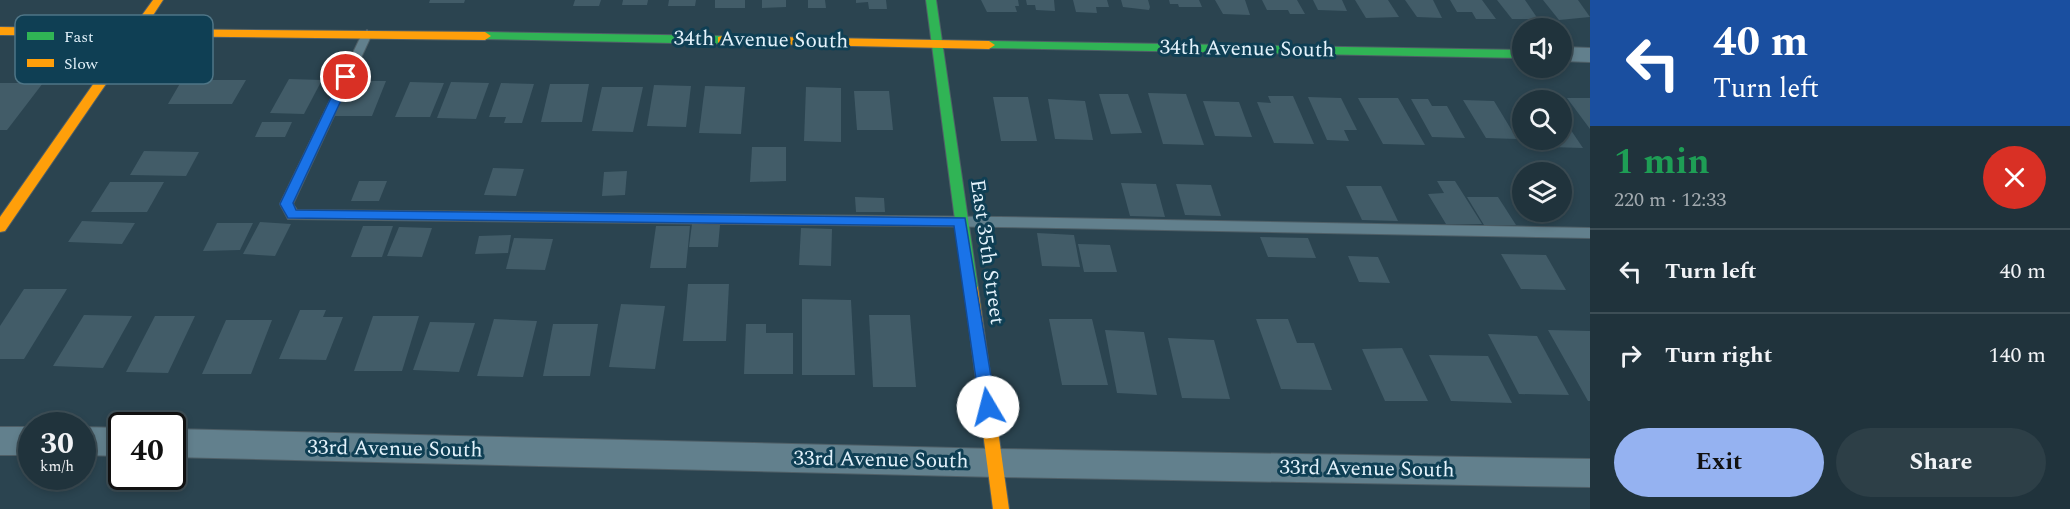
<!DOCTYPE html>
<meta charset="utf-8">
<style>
:root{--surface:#20333c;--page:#2d3f47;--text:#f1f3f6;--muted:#a2aaaf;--line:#3d4e56;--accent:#95b2f1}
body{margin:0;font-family:Spectral,serif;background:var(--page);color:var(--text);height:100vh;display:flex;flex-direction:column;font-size:22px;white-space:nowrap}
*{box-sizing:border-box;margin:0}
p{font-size:20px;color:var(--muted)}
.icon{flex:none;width:33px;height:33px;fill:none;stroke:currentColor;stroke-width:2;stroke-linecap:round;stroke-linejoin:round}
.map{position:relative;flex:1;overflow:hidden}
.sheet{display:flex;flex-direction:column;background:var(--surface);width:480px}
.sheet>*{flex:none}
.hud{background:#1a4fa0;color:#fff;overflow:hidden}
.fabs{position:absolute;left:1512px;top:18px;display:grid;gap:12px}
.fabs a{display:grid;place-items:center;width:60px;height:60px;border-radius:50%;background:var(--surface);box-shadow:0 3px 9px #0003,0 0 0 2px var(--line);font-size:30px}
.speed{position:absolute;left:18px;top:412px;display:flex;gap:12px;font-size:30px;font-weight:700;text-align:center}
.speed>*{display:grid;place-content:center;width:78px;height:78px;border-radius:50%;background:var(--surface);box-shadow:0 3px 9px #0003,0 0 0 2px var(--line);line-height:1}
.speed small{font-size:15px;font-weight:400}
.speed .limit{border:3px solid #111;border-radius:9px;background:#fff;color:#111}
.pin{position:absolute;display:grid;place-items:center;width:51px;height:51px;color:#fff;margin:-26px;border:3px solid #fff;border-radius:50%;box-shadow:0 2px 6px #0007}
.me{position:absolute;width:66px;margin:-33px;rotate:352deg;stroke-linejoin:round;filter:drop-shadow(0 0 4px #0008)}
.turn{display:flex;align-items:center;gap:21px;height:126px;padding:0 24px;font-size:27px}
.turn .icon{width:78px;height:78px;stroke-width:2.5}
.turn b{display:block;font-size:42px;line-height:51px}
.round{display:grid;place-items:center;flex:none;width:63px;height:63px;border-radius:32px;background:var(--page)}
.head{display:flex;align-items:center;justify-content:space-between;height:102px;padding:0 24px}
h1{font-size:36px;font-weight:700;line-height:45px;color:#1e9e55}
.button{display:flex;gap:12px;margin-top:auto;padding:12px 24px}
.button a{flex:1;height:69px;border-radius:36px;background:var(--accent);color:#111;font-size:24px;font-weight:700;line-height:69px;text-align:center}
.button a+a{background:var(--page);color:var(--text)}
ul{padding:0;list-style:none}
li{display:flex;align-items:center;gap:18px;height:84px;padding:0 24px;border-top:2px solid var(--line)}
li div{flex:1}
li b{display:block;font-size:22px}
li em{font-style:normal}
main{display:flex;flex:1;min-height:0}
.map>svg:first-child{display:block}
.building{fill:#425c68}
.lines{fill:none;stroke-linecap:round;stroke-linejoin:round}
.lane-casing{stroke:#4f5f67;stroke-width:2}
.street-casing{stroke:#4f5f67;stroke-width:2}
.fast-casing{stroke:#4f5f67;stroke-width:2}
.slow-casing{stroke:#4f5f67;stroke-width:2}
.lane{fill:#62808d;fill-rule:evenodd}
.street{fill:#62808d;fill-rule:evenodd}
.fast{fill:#30b455;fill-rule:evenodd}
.slow{fill:#ff9f0a;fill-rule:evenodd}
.route{fill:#1a73e8;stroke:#114b97;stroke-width:1.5}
.labels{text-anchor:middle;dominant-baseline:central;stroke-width:6;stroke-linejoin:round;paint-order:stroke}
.street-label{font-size:21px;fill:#e3f2fb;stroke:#0f3f54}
.key{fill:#0f3f54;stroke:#4f7586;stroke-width:1.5}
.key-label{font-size:16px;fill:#e3f2fb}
</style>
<main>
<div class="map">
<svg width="1590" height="509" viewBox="0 0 1590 509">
<rect width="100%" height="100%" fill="#2b4450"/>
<!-- building -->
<g class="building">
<polygon points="430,0 465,0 464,3 429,3"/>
<polygon points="575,0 601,0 599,6 573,6"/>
<polygon points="623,0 648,0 647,5 622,5"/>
<polygon points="669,0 696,0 695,6 668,6"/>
<rect x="715" y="0" width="30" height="8"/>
<polygon points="762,0 786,0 786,7 762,8"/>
<polygon points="808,0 825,0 826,8 808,8"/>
<polygon points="856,0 886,0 887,9 869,9 868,2 856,3"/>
<polygon points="981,0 1018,0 1019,6 1015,6 1017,12 987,12"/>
<polygon points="1026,0 1054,0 1055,11 1036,10 1035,5 1027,5"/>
<polygon points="1073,0 1107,0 1109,7 1096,7 1097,13 1076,12"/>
<polygon points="1121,0 1148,0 1150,7 1149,10 1123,7"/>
<polygon points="1169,0 1199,0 1202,7 1179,7 1178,4 1170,4"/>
<polygon points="1215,0 1245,0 1250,15 1223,14"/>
<polygon points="1262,0 1297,0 1305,14 1290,14 1288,10 1267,10"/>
<polygon points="1313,0 1342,0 1347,11 1318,10"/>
<polygon points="1355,0 1388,0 1399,17 1366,18"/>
<polygon points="1405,0 1433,0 1442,18 1417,17"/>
<polygon points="1450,0 1482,0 1496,19 1476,19 1472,12 1457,12"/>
<polygon points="1497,0 1525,0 1538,19 1512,19"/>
<polygon points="1543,0 1578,0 1590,17 1559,20"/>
<polygon points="289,79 322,80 304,114 270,113"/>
<polygon points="182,80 246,80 232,104 168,104"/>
<polygon points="350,81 386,81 372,116 334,116"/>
<polygon points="410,82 444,83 430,117 395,117"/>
<polygon points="451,82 489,83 476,119 437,118"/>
<polygon points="0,83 43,83 7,130 0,130"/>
<polygon points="501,83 534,84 522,123 504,123 506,117 489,117"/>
<polygon points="550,84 589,84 582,122 541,122"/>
<polygon points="654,85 691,86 686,127 647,126"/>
<polygon points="705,86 745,87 741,134 699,133"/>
<polygon points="602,87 643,87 633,132 592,131"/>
<polygon points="806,87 841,88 841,142 804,141"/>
<polygon points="854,91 889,91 893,130 857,130"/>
<polygon points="1148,93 1186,94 1204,145 1163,144"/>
<polygon points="1099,94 1128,94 1142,133 1111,134"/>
<polygon points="1268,96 1293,96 1314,144 1274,143 1257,102 1271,103"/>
<polygon points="993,97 1028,97 1037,141 1001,141"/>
<polygon points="1308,97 1341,98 1357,130 1344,130 1349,141 1327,140"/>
<polygon points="1358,98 1398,98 1425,145 1383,144"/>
<polygon points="1567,98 1590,98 1590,129"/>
<polygon points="1048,99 1085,101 1093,140 1055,139"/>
<polygon points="1411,99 1428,99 1432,106 1447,106 1465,138 1432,137"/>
<polygon points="1463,100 1494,101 1517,139 1486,138"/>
<polygon points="1203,101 1239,102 1252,137 1215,136"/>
<polygon points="1562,117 1583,148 1550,147 1545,140 1562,140"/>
<polygon points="262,122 292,122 285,137 255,137"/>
<polygon points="752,147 786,147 786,181 750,182"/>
<polygon points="144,151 199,152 186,176 130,175"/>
<polygon points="493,168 524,169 516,196 484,195"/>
<polygon points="627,171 625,195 602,196 604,172"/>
<polygon points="359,181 387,181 379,201 351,201"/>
<polygon points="1437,181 1455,181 1482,224 1446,224 1428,194 1444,193"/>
<polygon points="110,182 164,182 147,212 91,212"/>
<polygon points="1121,183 1156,184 1165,217 1130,216"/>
<polygon points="1176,184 1211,185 1221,216 1185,215"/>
<polygon points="1346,186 1381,186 1398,221 1362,220"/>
<polygon points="855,197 884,198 885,212 856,212"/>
<polygon points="1467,197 1498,197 1516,225 1484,225"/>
<polygon points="82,221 135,223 122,244 68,242"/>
<polygon points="260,222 291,224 275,256 243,254"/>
<polygon points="217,223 253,223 240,250 203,251"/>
<polygon points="692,224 720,225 718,247 689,247"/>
<polygon points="363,226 393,226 382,257 351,257"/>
<polygon points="656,226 690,226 686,268 650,268"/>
<polygon points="399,227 432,228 422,257 387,256"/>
<polygon points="801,228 832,229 831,266 799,265"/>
<polygon points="1037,233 1074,235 1080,267 1042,266"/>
<polygon points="511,235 508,253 475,254 479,236"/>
<polygon points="1260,237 1308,238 1316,258 1268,257"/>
<polygon points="514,238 553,239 545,270 506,269"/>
<polygon points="1078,244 1110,245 1117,272 1084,272"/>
<polygon points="1501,254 1546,255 1566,290 1521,289"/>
<polygon points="1348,256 1378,257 1390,283 1359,282"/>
<polygon points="688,284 729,284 726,341 683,341"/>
<polygon points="24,289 67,289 24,359 0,359 0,326"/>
<polygon points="802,299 851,300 855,375 802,375"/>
<polygon points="621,304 665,306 655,369 609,367"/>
<polygon points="300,310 326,310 323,317 343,317 326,360 279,359"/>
<polygon points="84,315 132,316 103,368 53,366"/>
<polygon points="869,315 910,315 916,387 873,387"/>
<polygon points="155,316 195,316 168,373 126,372"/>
<polygon points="373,316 419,316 402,371 354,371"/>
<polygon points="494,319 537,321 523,377 477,376"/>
<polygon points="1049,319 1092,319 1108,385 1062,385"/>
<polygon points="1256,319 1288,319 1297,343 1314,343 1332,390 1281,389"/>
<polygon points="226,320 272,320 251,374 202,374"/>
<polygon points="430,322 475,323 459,372 413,370"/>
<polygon points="553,324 598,324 590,376 543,376"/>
<polygon points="746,324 766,324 766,333 793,333 793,374 744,374"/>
<polygon points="1105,330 1144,332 1157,395 1117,393"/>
<polygon points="1548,330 1590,331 1590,401 1588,401"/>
<polygon points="1488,334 1537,336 1569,395 1519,394"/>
<polygon points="1168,338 1214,340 1230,399 1182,398"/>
<polygon points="1402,348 1428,401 1385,401 1362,349"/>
<polygon points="1429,355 1488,356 1512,403 1451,401"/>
</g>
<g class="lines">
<defs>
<polygon id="lane" points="367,30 372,34 293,204 297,210 999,217 1590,228 1590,238 999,227 288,219 280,204 362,34"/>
<g id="street">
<polygon points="1562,47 1590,48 1590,62 1562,61"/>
<rect x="0" y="427" width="32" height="28"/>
<polygon points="82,427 122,428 122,456 82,455"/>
<polygon points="172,429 997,449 1590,459 1590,487 997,477 172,457"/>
</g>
<g id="fast">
<polygon points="926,0 936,0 978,288 976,292 971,294 966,292 964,288"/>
<polygon points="485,32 722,36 728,40 722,44 481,39 481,33"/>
<polygon points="989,41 1522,50 1522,58 985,48 983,45"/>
</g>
<g id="slow">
<polygon points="153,0 163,0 144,29 485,32 491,36 485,40 139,36 5,231 0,232 0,217 127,36 0,35 0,27 132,29"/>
<polygon points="722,36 989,41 995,45 989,49 718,43 718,37"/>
<polygon points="971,282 976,284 978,288 1009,509 993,509 964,288 966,284"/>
</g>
</defs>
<!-- lane casing -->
<use href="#lane" class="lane-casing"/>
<!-- street casing -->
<use href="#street" class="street-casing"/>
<!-- fast casing -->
<use href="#fast" class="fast-casing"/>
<!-- slow casing -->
<use href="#slow" class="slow-casing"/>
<!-- lane -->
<use href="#lane" class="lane"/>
<!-- street -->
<use href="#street" class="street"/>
<!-- fast -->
<use href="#fast" class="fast"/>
<!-- slow -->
<use href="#slow" class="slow"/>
</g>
<!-- route -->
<polygon class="route" points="346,73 352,77 293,203 296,210 965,218 996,407 994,412 988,414 983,412 980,407 954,226 288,218 280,204 341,77"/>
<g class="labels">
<!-- street labels -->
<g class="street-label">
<text transform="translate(761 40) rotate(1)">34th Avenue South</text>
<text transform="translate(1247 49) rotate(1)">34th Avenue South</text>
<text transform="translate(987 252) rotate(82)">East 35th Street</text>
<text transform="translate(395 449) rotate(1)">33rd Avenue South</text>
<text transform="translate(881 460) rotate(1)">33rd Avenue South</text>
<text transform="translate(1367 469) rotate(1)">33rd Avenue South</text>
</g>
</g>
<!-- legend -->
<rect x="15" y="15" width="198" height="69" rx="9" class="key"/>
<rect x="27" y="32" width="27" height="8" fill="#30b455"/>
<rect x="27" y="59" width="27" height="8" fill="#ff9f0a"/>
<g class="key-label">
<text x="64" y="42">Fast</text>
<text x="64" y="69">Slow</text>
</g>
</svg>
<div class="fabs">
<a><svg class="icon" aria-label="sound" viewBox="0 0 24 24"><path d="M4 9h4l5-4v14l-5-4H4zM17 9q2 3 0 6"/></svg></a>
<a><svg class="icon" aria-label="search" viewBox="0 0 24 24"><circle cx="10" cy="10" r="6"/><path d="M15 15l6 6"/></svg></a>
<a><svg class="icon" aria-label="layers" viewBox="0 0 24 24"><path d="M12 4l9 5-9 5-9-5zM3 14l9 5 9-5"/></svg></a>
</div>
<div class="speed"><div>30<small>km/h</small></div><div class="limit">40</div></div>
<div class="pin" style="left:346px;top:77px;background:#d93025"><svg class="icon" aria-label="arrive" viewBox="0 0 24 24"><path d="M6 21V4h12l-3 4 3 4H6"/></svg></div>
<svg class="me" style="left:988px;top:407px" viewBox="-20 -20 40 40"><circle r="19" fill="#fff"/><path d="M0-13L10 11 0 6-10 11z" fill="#1a73e8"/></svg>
</div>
<section class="sheet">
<div class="hud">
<div class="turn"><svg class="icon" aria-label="left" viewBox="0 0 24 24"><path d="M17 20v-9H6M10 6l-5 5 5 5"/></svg><div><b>40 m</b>Turn left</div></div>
</div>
<div class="head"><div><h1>1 min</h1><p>220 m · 12:33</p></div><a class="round" style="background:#d93025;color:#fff"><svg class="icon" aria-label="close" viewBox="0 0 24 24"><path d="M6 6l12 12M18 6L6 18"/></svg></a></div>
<ul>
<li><svg class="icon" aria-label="left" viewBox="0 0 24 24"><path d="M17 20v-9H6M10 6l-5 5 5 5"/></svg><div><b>Turn left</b></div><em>40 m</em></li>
<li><svg class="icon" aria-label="right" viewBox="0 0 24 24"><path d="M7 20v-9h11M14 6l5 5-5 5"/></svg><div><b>Turn right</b></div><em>140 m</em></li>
</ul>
<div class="button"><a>Exit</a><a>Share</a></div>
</section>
</main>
